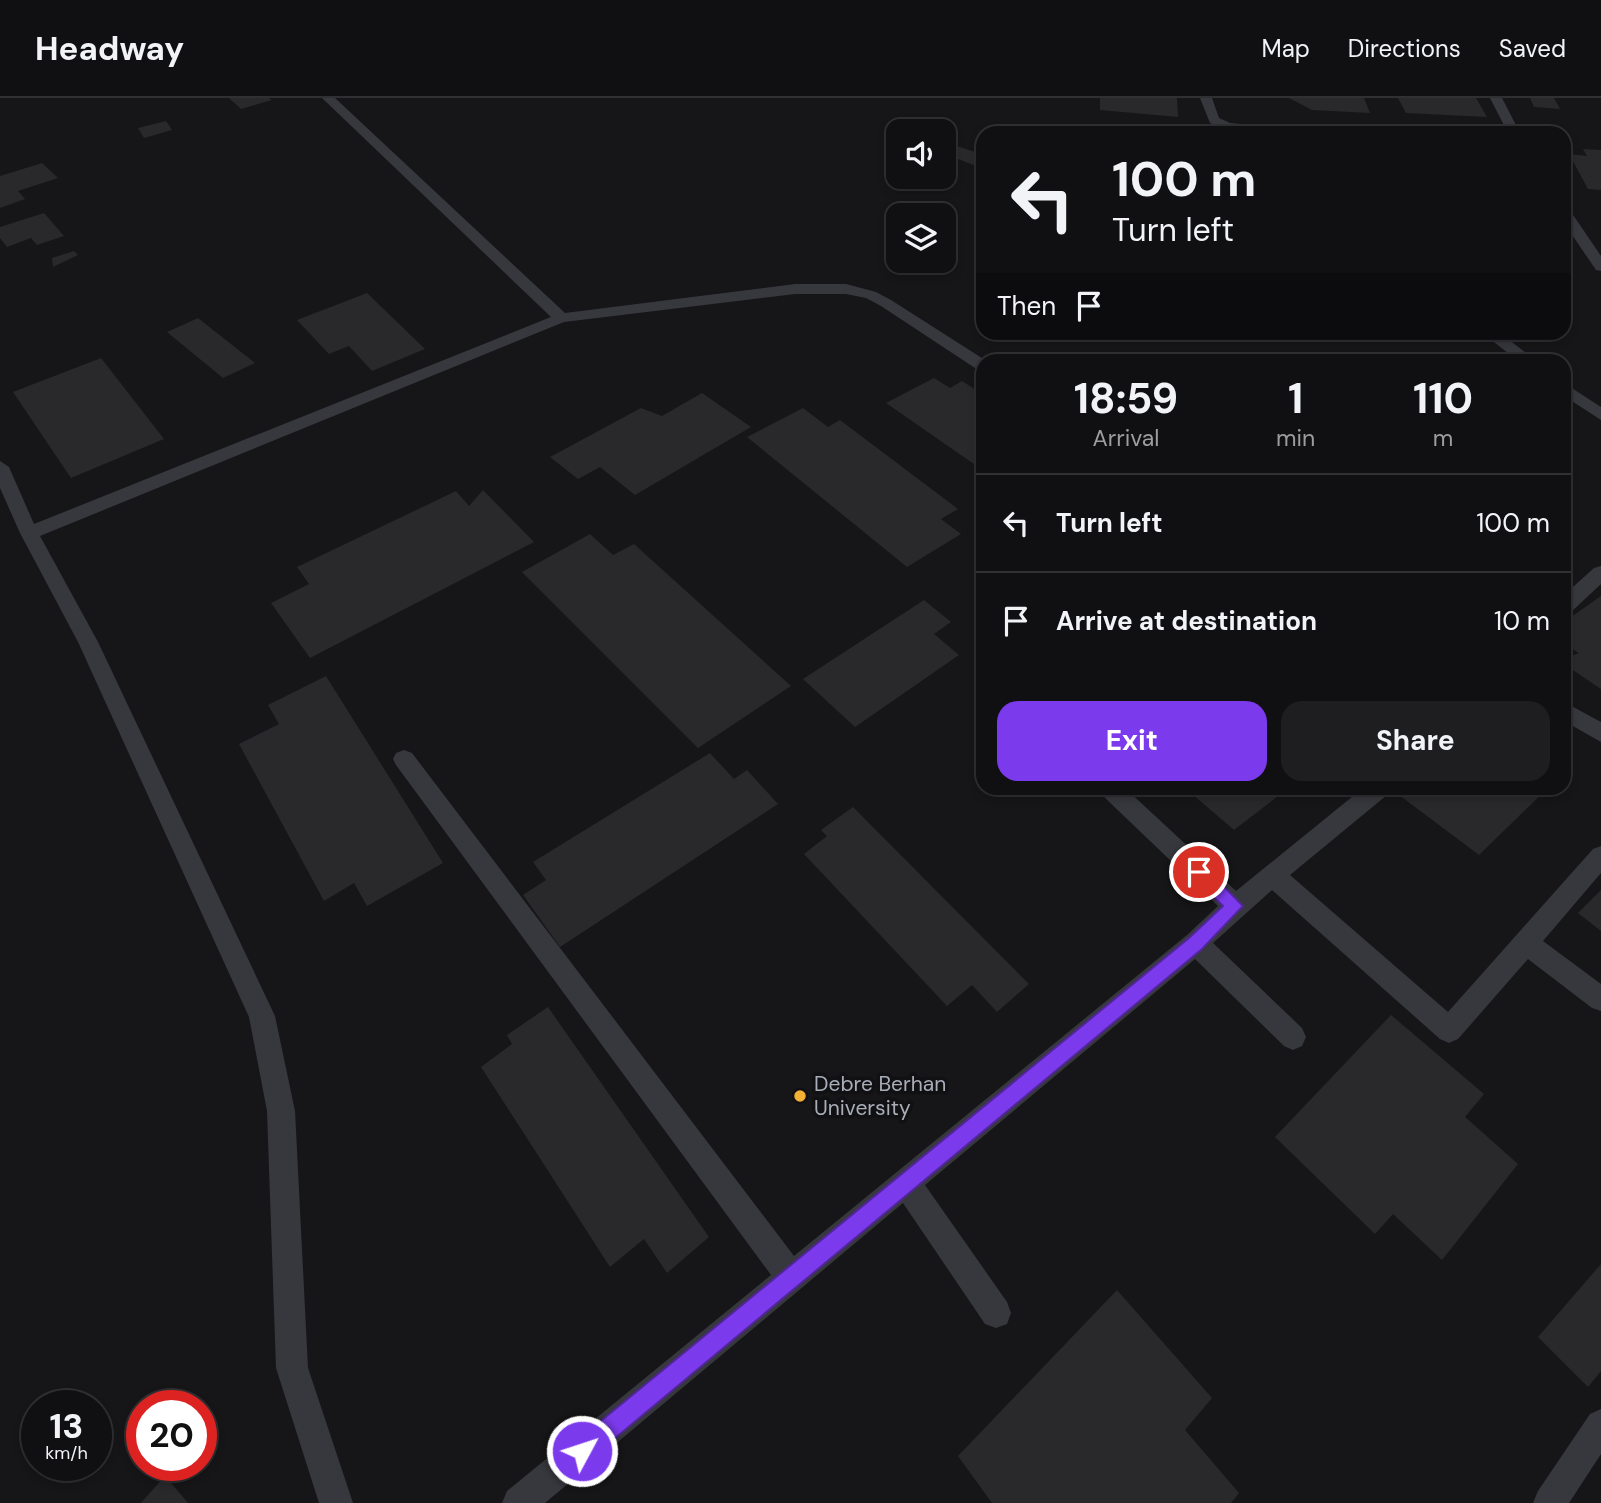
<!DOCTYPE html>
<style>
:root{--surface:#101012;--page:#1e1e20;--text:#f1f3f6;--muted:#9c9d9f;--line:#303032;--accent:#7c3aed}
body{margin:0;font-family:"DM Sans",sans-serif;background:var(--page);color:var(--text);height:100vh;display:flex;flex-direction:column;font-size:26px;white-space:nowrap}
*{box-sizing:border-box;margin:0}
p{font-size:23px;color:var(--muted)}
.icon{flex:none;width:38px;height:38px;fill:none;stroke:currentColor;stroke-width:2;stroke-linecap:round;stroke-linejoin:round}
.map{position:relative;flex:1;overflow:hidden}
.details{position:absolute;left:976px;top:256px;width:595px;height:441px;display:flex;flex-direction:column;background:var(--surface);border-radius:21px;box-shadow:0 4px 10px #0003,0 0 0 2px var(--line)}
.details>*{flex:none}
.banner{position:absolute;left:976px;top:28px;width:595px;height:214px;border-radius:21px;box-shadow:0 4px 10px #0003,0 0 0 2px var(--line);background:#101012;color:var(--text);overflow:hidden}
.tools{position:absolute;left:886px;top:21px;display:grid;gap:14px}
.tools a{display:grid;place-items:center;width:70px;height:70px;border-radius:14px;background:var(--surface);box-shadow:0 4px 10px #0003,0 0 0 2px var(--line);font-size:35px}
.speed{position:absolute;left:21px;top:1292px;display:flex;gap:14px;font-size:35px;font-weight:700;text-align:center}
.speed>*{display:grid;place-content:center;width:91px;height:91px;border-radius:50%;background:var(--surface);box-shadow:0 4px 10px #0003,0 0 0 2px var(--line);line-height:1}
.speed small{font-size:18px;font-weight:400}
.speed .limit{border:10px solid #d22;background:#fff;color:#111}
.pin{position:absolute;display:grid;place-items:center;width:60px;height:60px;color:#fff;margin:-30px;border:4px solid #fff;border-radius:50%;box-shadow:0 2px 7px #0007}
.me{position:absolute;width:77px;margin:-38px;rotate:50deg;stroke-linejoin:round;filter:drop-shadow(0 0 5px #0008)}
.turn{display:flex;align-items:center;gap:24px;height:147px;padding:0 21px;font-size:32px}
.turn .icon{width:91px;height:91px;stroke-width:2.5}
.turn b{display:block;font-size:49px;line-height:60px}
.then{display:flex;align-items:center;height:66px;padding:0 21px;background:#0003;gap:14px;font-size:26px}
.eta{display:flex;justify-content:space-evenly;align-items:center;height:119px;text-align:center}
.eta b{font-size:42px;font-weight:700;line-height:49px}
.cta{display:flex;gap:14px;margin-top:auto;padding:14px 21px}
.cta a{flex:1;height:80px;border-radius:21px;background:var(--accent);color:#fff;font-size:28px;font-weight:700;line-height:80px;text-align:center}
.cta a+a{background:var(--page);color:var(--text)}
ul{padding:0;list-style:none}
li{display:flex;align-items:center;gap:21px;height:98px;padding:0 21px;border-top:2px solid var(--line)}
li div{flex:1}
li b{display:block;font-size:26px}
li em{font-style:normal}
header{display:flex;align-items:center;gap:42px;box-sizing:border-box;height:98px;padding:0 35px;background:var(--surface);border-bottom:2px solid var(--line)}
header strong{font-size:33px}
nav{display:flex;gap:38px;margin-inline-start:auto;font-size:24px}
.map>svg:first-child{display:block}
.building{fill:#29292c}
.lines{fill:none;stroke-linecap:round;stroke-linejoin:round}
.service{fill:#37383d;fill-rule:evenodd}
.route{fill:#7c3aed;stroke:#51269a;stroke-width:2}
.poi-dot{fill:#f2b134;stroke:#111113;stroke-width:2.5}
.labels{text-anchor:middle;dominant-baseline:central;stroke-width:7;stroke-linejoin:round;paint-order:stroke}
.poi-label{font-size:21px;fill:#a8adb8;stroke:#111113;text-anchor:start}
</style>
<header>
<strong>Headway</strong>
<nav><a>Map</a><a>Directions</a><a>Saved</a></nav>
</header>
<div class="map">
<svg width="1601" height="1405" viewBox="0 0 1601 1405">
<rect width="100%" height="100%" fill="#161618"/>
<!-- building -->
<g class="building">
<polygon points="229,0 269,0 272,2 241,11"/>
<polygon points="1100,0 1177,0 1178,19 1100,12"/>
<polygon points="1289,0 1364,0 1370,15 1312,12"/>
<polygon points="1398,0 1476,0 1487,19 1406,15"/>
<polygon points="1530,0 1554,0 1560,11 1534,9"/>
<polygon points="166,23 172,32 144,40 138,30"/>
<polygon points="957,48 984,57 984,71 945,56"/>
<polygon points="1583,51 1601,52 1601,92 1588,91 1569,56 1587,58"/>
<polygon points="42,65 58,80 18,93 25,101 0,110 0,78"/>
<polygon points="44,115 64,138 37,147 31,140 7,149 0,140 0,129"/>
<polygon points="74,153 78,157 53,169 52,160"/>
<polygon points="367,195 425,251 372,273 349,248 329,256 297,222"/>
<polygon points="198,220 255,265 223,280 167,234"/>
<polygon points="101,260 164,341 71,380 13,294"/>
<polygon points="934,280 950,290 962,283 984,297 984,373 886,305"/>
<polygon points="702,295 751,329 635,397 600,369 578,381 550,359 641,310 662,318"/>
<polygon points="803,310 828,329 840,322 958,411 941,421 961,436 907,469 747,339"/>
<polygon points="483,392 534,444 310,560 271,505 309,486 297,469 456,393 469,408"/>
<polygon points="590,436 613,457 634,446 791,588 698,650 522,474"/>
<polygon points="1601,498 1601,591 1564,566 1564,561 1579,555 1564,546 1564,524"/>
<polygon points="924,502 951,524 934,536 959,557 855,629 803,581"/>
<polygon points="326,578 443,765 367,808 354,785 324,803 239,646 279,626 268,607"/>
<polygon points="710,655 734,681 747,672 778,706 560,849 523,797 546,782 533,764"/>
<polygon points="1185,690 1275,690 1282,695 1234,732"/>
<polygon points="1394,690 1548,690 1479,757 1391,691"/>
<polygon points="853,709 1029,886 997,914 972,887 947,908 804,756 827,738 821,732"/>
<polygon points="1601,792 1601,833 1578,815"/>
<polygon points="548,909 709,1139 667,1175 644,1141 610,1169 481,969 512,946 507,937"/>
<polygon points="1391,917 1484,996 1465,1019 1518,1066 1442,1162 1393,1116 1375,1136 1275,1039"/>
<polygon points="1601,1166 1601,1273 1588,1289 1538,1239"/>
<polygon points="1117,1192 1212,1300 1185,1332 1239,1395 1231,1405 992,1405 958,1358"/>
<polygon points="165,1378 188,1405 141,1405"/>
</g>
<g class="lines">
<!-- service -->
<g class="service">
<polygon points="322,0 335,0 565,215 795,186 846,186 876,194 891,202 985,262 984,274 978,272 881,208 866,200 846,196 795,196 564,224 40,438 98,544 275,918 295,1013 308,1270 353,1405 319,1405 276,1270 267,1013 249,919 78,544 20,435 0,390 0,363 9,369 34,426 551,219"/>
<polygon points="1200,0 1212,0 1219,20 1230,25 1293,31 1299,35 1227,33 1210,25"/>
<polygon points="1490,0 1502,0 1520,35 1508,35"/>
<polygon points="1564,110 1569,111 1601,158 1601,173 1596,172 1564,125"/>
<polygon points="1481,234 1499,234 1535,262 1517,262"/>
<polygon points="1564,285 1601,309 1601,322 1564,298"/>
<polygon points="1601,468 1601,486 1571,514 1564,516 1564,497 1594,470"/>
<polygon points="1564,604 1601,624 1601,644 1564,623"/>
<polygon points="404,652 412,655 794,1158 1187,837 1218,808 1102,697 1099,690 1125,690 1236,793 1363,690 1390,690 1387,697 1290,777 1448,914 1593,751 1601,748 1601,775 1543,843 1601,886 1601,913 1592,910 1528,861 1458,941 1449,945 1440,941 1272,792 1213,845 1302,930 1306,939 1302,948 1293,952 1284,948 1195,861 925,1087 1007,1204 1011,1215 1007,1226 996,1230 985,1226 903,1105 545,1405 502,1405 507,1393 771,1177 396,667 393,661 396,655"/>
<polygon points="1601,1311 1601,1356 1569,1405 1533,1405 1538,1393 1590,1316"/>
</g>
</g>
<!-- route -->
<polygon class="route" points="1199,767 1205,769 1243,808 1202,851 590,1361 582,1365 574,1361 571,1353 574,1345 1189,840 1223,808 1193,779 1191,774 1193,769"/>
<!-- markers -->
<circle class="poi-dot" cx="800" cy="998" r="7"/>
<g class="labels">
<!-- poi labels -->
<g class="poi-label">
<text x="814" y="986">Debre Berhan<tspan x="814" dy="24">University</tspan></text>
</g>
</g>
</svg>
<div class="tools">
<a><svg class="icon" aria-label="sound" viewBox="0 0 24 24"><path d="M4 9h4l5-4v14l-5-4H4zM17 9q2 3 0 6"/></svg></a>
<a><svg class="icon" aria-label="layers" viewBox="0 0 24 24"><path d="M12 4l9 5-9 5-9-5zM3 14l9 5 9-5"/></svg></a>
</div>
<div class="speed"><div>13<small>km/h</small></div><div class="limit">20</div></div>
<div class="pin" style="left:1199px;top:774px;background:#d93025"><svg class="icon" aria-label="arrive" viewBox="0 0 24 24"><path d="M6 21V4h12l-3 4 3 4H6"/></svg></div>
<svg class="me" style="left:582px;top:1353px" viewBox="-20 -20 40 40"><circle r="17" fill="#7c3aed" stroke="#fff" stroke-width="3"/><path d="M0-11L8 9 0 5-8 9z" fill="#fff"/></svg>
<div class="banner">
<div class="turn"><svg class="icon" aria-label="left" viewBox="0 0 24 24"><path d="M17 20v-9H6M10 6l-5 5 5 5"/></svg><div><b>100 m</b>Turn left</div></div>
<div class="then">Then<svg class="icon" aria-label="arrive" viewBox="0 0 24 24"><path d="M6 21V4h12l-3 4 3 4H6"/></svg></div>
</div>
<section class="details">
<div class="eta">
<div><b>18:59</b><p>Arrival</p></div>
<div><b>1</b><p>min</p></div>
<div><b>110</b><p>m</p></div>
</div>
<ul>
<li><svg class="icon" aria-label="left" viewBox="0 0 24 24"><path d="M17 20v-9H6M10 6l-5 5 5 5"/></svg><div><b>Turn left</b></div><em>100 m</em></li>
<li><svg class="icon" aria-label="arrive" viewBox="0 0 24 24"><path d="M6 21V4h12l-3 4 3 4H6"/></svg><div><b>Arrive at destination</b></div><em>10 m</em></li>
</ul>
<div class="cta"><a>Exit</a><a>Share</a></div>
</section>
</div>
